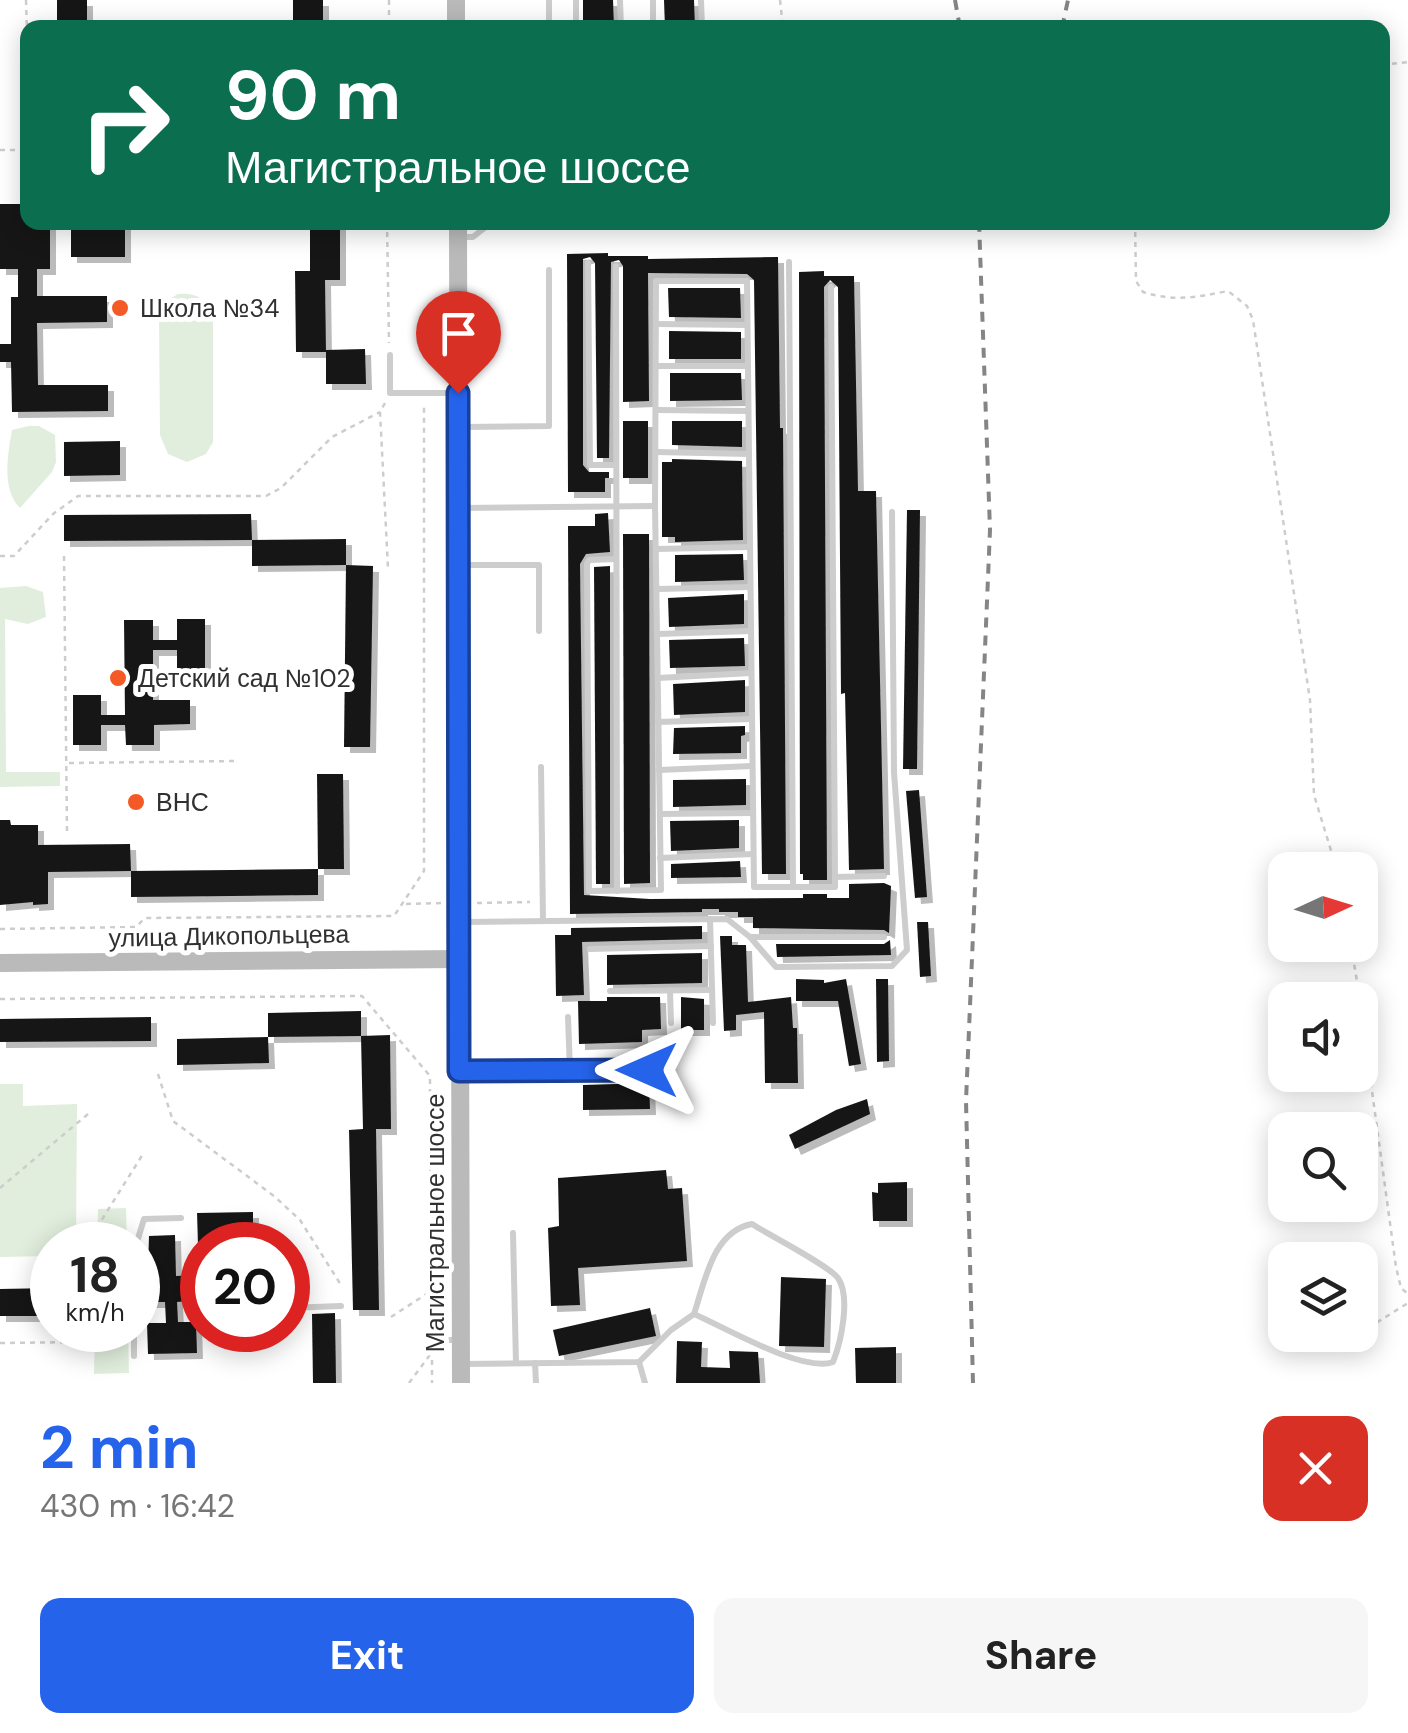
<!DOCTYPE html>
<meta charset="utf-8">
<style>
:root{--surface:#fff;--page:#f6f6f6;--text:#222;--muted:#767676;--accent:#2563eb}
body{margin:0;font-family:"DM Sans",sans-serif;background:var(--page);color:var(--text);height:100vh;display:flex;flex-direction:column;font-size:38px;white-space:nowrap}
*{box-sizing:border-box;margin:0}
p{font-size:32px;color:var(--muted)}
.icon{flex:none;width:55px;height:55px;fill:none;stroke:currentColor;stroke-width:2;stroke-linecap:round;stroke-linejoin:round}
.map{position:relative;height:1383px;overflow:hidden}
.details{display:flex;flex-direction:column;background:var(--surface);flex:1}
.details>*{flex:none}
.top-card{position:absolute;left:20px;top:20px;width:1370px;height:210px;border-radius:20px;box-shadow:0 5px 25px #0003;background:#0b6e4f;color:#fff;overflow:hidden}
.needle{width:65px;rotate:86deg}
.tools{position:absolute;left:1268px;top:852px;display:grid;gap:20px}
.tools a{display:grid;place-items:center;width:110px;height:110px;border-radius:20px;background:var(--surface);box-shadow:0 5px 25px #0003;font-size:50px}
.speed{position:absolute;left:30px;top:1222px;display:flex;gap:20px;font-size:50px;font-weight:700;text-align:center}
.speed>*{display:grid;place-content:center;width:130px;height:130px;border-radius:50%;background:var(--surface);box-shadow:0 5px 25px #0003;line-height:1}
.speed small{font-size:25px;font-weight:400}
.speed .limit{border:15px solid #d22;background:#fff;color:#111}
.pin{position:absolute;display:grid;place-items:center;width:85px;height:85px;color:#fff;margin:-102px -42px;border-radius:50% 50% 50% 0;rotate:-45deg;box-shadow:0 0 10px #0007}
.pin .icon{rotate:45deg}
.me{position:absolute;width:110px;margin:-55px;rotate:270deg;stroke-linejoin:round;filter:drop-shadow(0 0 8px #0008)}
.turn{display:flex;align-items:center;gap:35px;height:210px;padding:0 40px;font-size:45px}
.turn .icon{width:130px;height:130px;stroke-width:2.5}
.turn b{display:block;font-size:70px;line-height:85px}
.round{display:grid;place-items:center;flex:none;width:105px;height:105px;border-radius:20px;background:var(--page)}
.headline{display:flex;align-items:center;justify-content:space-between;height:170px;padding:0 40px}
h1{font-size:60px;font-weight:700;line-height:75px;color:var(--accent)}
.button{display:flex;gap:20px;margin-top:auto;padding:20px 40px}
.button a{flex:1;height:115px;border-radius:20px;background:var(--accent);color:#fff;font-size:40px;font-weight:700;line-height:115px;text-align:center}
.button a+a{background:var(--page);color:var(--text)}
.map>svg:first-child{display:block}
.green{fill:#e1eedd}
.building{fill:#171717;filter:url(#shadow)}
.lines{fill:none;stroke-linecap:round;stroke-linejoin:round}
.path{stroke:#cdcdcd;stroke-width:2.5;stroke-dasharray:5 5;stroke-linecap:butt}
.lane{stroke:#cdcdcd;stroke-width:6}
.secondary{stroke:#bababa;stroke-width:18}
.rail{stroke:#858585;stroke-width:4;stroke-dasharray:10 8;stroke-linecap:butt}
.route-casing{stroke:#184099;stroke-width:25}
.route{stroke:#2563eb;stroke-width:18}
.poi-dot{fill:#f35a26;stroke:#fff;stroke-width:4}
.labels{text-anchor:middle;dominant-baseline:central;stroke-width:10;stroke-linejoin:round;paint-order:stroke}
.poi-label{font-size:25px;fill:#303030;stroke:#fff;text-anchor:start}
.street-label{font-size:25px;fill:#303030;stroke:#fff}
</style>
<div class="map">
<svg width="1408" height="1383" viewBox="0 0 1408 1383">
<defs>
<filter id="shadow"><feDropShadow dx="6" dy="6" stdDeviation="0" flood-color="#0004"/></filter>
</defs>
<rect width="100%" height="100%" fill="#fff"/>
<!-- green -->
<g class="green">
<path d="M178,294C198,292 210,301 213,320V442L206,454L187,462L168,454L160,435L159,314L166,301Z"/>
<path d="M29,426H39L55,435L56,462L52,472L20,508C1,489 8,453 12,430Z"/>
<polygon points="26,586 43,592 46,617 28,624 5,619 6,772 60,772 60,786 0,787 0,588"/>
<polygon points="0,1084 23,1084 23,1106 77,1104 76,1245 52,1245 52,1256 0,1257"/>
<polygon points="126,1208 127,1245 97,1245 98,1209"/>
<polygon points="95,1330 128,1330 129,1373 94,1374"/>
</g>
<!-- building -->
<g class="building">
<rect x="57" y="0" width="30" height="28"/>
<rect x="293" y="0" width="30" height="28"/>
<polygon points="583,0 613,0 614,28 583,28"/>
<polygon points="664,0 694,0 695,28 665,28"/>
<polygon points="0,204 28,204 28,222 50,222 50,269 37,269 37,296 107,296 107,322 37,323 38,385 108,385 108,411 12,412 11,362 0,362 0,344 11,344 11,297 18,297 18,269 0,269"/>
<rect x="71" y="222" width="54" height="35"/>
<polygon points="310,222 340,222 340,280 325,280 326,352 296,352 295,271 310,271"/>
<polygon points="608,253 608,256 648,256 648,259 778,257 780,428 783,428 786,874 762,874 754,280 747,274 648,273 649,401 623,402 623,266 619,260 611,262 609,458 597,458 595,263 590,257 583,259 583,465 589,472 609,472 609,478 605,478 605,492 568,492 567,254"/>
<polygon points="824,271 824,276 854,276 858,491 876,491 884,869 849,870 845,693 841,694 838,287 830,280 824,287 827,880 803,880 803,874 800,874 799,272"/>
<polygon points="668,288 740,288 741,318 669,317"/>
<polygon points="669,331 741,332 741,359 669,359"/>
<polygon points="365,349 366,384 326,384 326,350"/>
<polygon points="670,373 741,373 742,400 670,401"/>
<rect x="623" y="421" width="25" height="57"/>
<polygon points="672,421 742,421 742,447 672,445"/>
<polygon points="120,441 120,475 64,476 64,442"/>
<polygon points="672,459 742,461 743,540 675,542 675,537 662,537 662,462 672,462"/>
<polygon points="907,510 920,510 917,769 903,769"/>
<polygon points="608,513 610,552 586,554 580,564 584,895 650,899 803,898 803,894 827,894 827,898 849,898 849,884 884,883 891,886 889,933 884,930 753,928 753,917 738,917 738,912 719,912 719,909 702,909 702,912 570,914 568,526 595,526 595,514"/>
<polygon points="251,514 252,540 64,541 64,515"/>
<polygon points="623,534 649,534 650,883 624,884"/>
<polygon points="346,539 346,565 252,566 252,540"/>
<polygon points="743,554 744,580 675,582 675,555"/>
<polygon points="346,565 373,566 370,747 344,747"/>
<polygon points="610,566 610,884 596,884 594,567"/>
<polygon points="744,594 744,624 669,627 668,598"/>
<polygon points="177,619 205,619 205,670 177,670 177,650 153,650 153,700 190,700 190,724 154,725 154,745 126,745 125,725 101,725 101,745 73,745 73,695 101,695 101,715 125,715 124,620 153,620 153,640 177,640"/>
<polygon points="744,638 745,666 670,668 669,640"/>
<polygon points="745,680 745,712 674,715 673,684"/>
<polygon points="745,726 745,735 741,736 741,753 673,754 674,728"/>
<polygon points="317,774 343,774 344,869 318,869"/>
<polygon points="746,779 746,805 673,807 673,780"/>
<polygon points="919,790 927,897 915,898 906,791"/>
<polygon points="0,820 10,820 11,825 38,825 38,845 130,844 131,871 48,872 48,904 33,905 33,902 0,905"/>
<polygon points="739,820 739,848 671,851 670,821"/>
<polygon points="740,861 741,877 671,878 671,864"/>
<polygon points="318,869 318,895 131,897 131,871"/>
<polygon points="917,922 928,922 931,976 920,977"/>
<polygon points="702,926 702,939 582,942 584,995 556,996 555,935 571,935 571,928"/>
<polygon points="720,936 732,936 732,945 746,945 748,1002 791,997 793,1028 797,1028 798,1083 765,1083 764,1012 736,1015 736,1030 724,1031"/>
<polygon points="890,940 891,955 777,957 776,944 884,944"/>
<polygon points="702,953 702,983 607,985 607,955"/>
<polygon points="796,979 824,980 824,983 846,979 861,1064 849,1066 838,1001 796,1001"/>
<polygon points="876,979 888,979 889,1061 877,1062"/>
<polygon points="607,997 660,997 661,1029 642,1030 642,1042 579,1044 578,1001 607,1001"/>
<polygon points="681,997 704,999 704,1030 681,1030"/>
<polygon points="361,1011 361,1036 268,1037 268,1013"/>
<polygon points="151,1017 151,1041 0,1042 0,1019"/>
<polygon points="390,1035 391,1129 376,1129 379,1310 353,1310 349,1130 363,1129 361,1036"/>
<polygon points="268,1037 269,1063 177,1065 177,1039"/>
<polygon points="649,1083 650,1109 583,1110 583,1085"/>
<polygon points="867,1099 870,1114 795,1149 789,1135 836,1110"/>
<polygon points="666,1170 668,1189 682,1188 687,1261 578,1268 580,1305 551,1306 548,1228 559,1226 558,1178"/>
<polygon points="907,1182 907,1221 873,1221 872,1192 878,1193 878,1183"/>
<polygon points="253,1212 253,1243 198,1245 197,1213"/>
<polygon points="175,1235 176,1276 202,1275 202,1289 188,1289 188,1301 177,1302 178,1322 196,1322 197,1353 148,1354 147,1323 166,1323 165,1302 147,1302 149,1236"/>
<polygon points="781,1277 826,1279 824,1347 779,1346"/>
<polygon points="52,1288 52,1316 0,1316 0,1289"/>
<polygon points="650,1308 656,1336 559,1356 553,1330"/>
<polygon points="335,1313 336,1383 313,1383 312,1314"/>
<polygon points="677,1341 702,1342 701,1367 730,1368 729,1351 758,1352 760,1383 676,1383"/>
<polygon points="896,1347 896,1383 856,1383 855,1348"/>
</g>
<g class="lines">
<!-- path -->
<g class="path">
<polyline points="26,0 28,64"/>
<polyline points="389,0 389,28"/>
<polyline points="780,0 783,28"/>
<polyline points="1382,65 1408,62"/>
<polyline points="0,150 28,150"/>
<polyline points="387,222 389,343"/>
<path d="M1135,222L1136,281L1143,292C1174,302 1197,297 1228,291L1247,306L1253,320L1310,700L1314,795L1337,870"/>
<polyline points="385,403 380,412 388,568"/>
<polyline points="0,556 14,556 53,514 78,496 266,496 281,488 332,437 380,412"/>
<polyline points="64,556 67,833"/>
<polyline points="69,763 238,761"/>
<polyline points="477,903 530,902"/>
<polyline points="406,904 443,903"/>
<polyline points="0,929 136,927 145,918 394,916 424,871 424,405"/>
<polyline points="1351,945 1360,1000"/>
<polyline points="0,999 362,996 430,1076 431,1332"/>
<polyline points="1360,1003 1396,1267 1401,1288 1408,1294"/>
<polyline points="158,1074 173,1121 274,1196 300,1220 341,1285"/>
<polyline points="0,1188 88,1114"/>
<polyline points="86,1245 143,1154"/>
<polyline points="391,1317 431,1291"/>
<polyline points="1360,1333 1408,1303"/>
<polyline points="1318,1335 1337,1339 1357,1335"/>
<polyline points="0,1343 87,1342"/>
<polyline points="432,1350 432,1383"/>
<polyline points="409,1383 432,1352"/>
</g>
<!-- lane -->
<g class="lane">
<polyline points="549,0 549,28"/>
<polyline points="576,0 576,28"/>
<polyline points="620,0 621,28"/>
<polyline points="653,0 653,28"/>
<polyline points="701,0 702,28"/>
<polyline points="458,237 473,237 492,222"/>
<polyline points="789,262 793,887"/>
<polyline points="588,263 590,465 616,465"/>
<polyline points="616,266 617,891"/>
<polyline points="831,287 835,877"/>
<polyline points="656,324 747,325"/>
<polyline points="390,355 390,393 455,393"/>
<polyline points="656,366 748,366"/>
<polyline points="656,410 748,411"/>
<polyline points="460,427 549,426 549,270"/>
<polyline points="656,452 749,454"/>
<polyline points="460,508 655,506"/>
<polyline points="656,549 750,547"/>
<polyline points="616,559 589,560 587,564 589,891 661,890 655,506 656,281 747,281 754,887 835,887 835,877 884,876"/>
<polyline points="460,565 539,565 539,631"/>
<polyline points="657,589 750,587"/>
<polyline points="657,634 751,631"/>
<polyline points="658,678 751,673"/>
<polyline points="658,722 752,719"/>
<polyline points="541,767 543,921"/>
<polyline points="659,770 752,766"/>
<polyline points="660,814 753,813"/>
<polyline points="660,858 753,854"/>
<polyline points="710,919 713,1023"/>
<polyline points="465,922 727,919 750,937 884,937"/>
<polyline points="750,937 776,967 892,966 907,950 894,772 892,512"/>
<polyline points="590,949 711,946"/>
<polyline points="670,990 671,1023"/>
<polyline points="610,991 712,990"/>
<polyline points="570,1070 647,1070"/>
<polyline points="464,1071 570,1070 568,1017"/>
<polyline points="513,1233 516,1363"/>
<polyline points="136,1245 144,1219 181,1218"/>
<polyline points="288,1308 341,1306"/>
<polyline points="134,1330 134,1356"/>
<polyline points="216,1333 220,1330"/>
<polyline points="431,1340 459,1340"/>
<polyline points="639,1362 645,1383"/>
<polyline points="535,1363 536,1383"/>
<path d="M462,1364L639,1362L671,1330L694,1314C726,1328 803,1373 833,1362C841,1342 851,1297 838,1278C828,1265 769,1235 752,1224C713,1231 705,1281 694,1314"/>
</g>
<!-- secondary -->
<g class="secondary">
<polyline points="456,0 456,28"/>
<polyline points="458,222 461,1383"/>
<polyline points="0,963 458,959"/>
</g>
<!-- rail -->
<g class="rail">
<polyline points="955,0 960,28"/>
<polyline points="1062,28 1068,0"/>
<polyline points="973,1383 966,1101 990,530 979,222"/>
</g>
</g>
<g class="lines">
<defs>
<polyline id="route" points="458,393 459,1071 647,1070"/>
</defs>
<!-- route casing -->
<use href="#route" class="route-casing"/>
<!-- route -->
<use href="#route" class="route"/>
</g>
<!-- markers -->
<g class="poi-dot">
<circle cx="120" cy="308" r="10"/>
<circle cx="118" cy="678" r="10"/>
<circle cx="136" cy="802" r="10"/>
</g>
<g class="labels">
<!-- poi labels -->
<g class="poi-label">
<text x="140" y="308">Школа №34</text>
<text x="138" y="678">Детский сад №102</text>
<text x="156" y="802">ВНС</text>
</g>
<!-- street labels -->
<g class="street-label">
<text transform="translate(229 936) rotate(-1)">улица Дикопольцева</text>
<text transform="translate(435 1223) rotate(-90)">Магистральное шоссе</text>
</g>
</g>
</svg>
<div class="tools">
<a><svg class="needle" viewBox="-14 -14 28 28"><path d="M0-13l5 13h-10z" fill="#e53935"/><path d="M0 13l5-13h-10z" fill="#767676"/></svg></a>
<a><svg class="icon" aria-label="sound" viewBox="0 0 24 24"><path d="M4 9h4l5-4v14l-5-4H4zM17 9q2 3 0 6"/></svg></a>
<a><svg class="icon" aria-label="search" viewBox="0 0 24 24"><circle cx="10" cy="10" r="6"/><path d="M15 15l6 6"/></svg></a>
<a><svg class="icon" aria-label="layers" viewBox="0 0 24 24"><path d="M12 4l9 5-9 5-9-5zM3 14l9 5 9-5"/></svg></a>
</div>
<div class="speed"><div>18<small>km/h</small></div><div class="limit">20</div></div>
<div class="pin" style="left:458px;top:393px;background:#d93025"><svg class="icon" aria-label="arrive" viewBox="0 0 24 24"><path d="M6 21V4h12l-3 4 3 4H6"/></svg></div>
<svg class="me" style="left:647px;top:1070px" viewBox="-20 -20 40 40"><path d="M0-17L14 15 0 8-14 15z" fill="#2563eb" stroke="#fff" stroke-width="4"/></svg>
<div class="top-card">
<div class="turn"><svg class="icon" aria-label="right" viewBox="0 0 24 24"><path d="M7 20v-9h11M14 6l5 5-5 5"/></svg><div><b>90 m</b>Магистральное шоссе</div></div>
</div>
</div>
<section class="details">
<div class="headline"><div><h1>2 min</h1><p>430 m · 16:42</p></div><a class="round" style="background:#d93025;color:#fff"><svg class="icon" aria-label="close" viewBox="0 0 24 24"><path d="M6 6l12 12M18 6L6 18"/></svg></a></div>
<div class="button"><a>Exit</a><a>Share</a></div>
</section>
